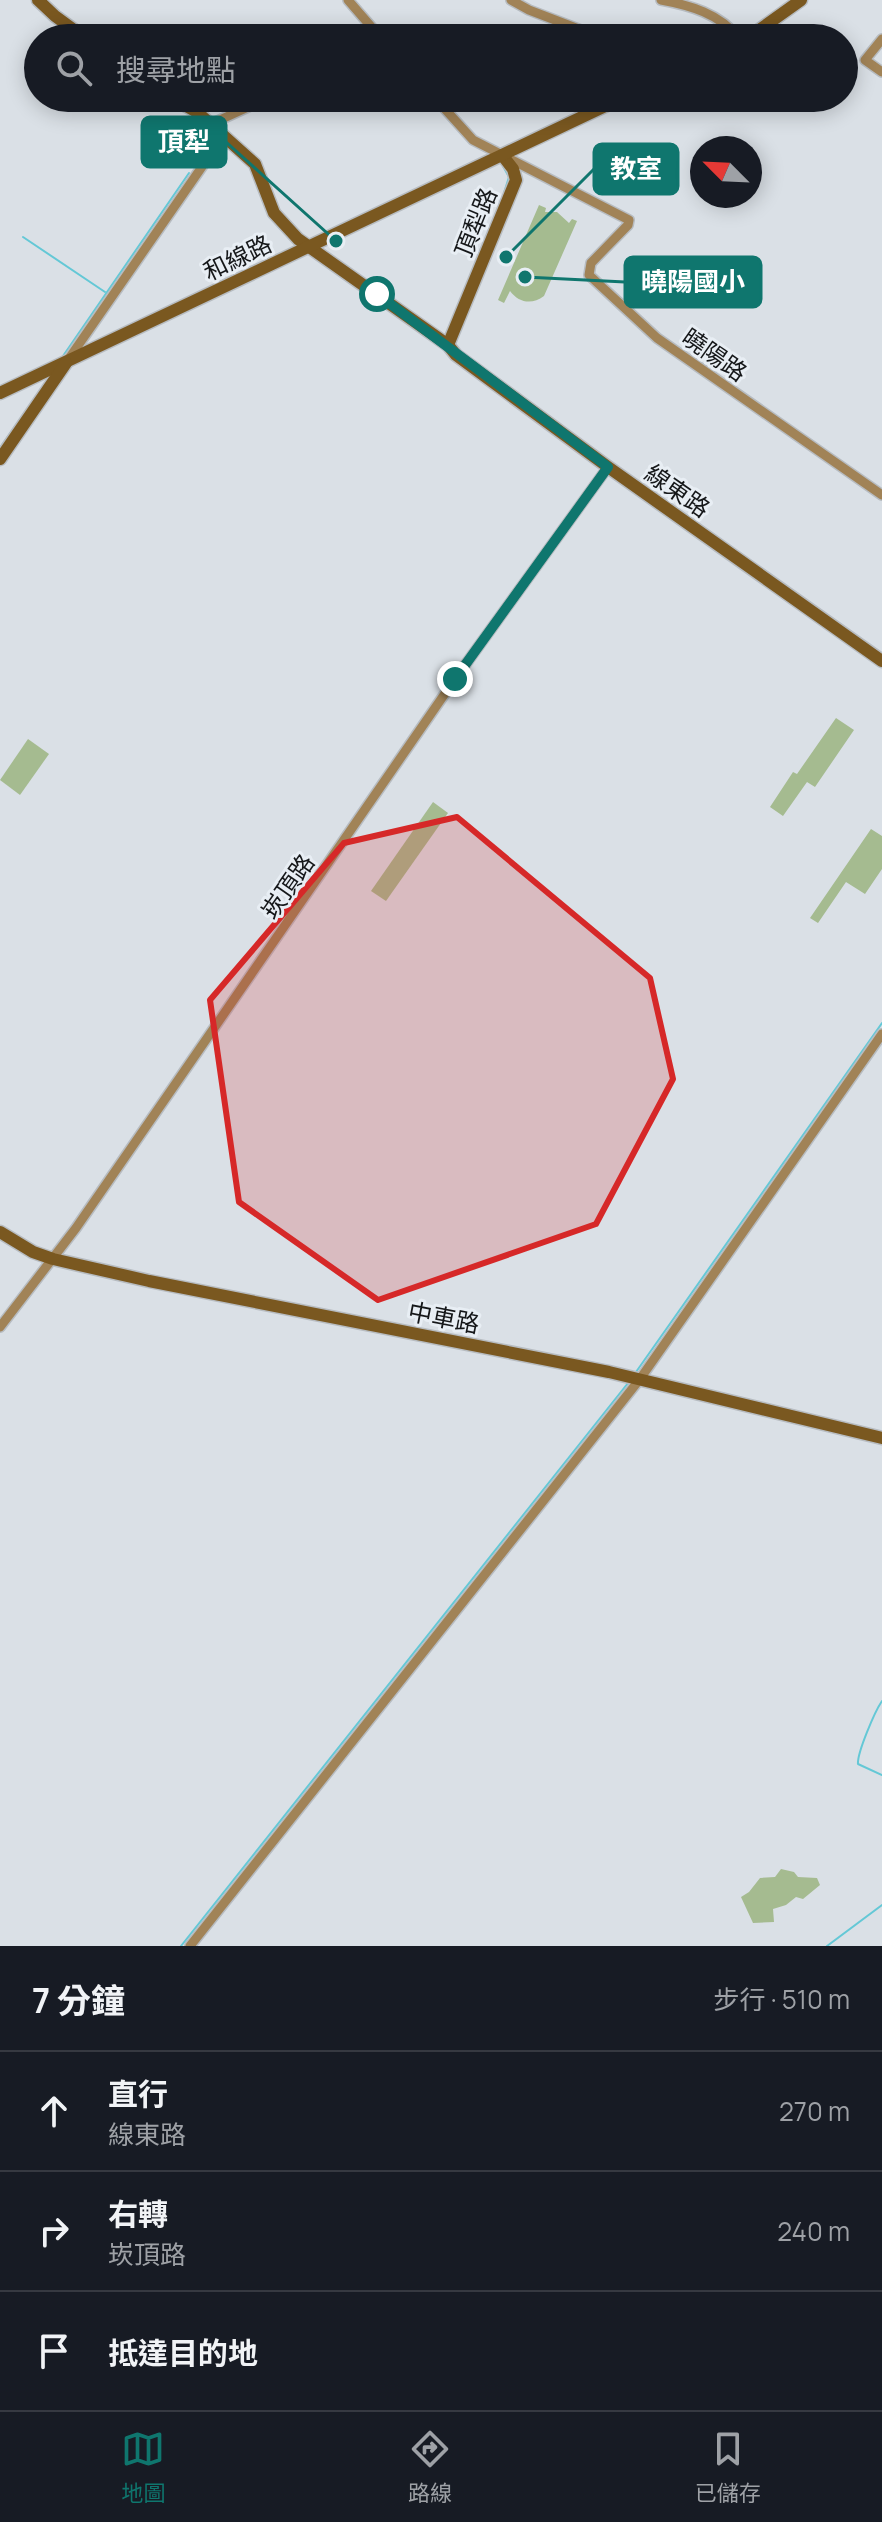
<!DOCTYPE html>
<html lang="zh-TW">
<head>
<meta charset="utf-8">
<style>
  :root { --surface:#171b24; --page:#242831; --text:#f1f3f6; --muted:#9ea1a6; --line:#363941; --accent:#0f766e }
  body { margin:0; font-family:Manrope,"Noto Sans TC",sans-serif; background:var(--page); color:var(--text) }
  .compass { position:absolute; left:690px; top:136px; width:72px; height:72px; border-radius:50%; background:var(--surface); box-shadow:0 4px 20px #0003; rotate:294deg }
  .stop { position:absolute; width:24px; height:24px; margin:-18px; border:6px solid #0f766e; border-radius:50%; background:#fff }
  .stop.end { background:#0f766e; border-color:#fff; box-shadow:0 2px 8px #0008 }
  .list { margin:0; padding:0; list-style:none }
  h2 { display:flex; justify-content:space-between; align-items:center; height:104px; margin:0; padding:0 32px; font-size:34px }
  h2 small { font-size:26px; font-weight:400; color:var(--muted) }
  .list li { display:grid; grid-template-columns:52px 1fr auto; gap:24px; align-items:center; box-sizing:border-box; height:120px; padding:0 32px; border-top:2px solid var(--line) }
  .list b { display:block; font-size:30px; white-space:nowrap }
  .list p { margin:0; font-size:26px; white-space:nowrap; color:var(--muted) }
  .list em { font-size:26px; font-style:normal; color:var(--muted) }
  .icon { flex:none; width:44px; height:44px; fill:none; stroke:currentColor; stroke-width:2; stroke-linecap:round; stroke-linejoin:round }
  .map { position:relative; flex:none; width:882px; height:1946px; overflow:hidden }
  .search { position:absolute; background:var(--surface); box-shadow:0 4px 20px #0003; left:24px; right:24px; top:24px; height:88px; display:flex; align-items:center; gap:20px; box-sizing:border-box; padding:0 28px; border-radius:44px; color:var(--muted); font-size:30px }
  .sheet { height:464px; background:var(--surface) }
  nav { display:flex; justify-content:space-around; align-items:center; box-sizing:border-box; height:112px; border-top:2px solid var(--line); background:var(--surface); font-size:22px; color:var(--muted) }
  nav a { display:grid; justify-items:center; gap:4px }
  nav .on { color:var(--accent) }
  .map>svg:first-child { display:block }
  .green { fill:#a5bb90 }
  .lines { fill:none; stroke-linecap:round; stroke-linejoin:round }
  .stream { stroke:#64c8d6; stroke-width:2 }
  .street-casing { stroke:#b7bcc1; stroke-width:12 }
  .secondary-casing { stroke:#b7bcc1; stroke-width:15 }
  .street { stroke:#a18357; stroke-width:9 }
  .secondary { stroke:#7a5820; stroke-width:12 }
  .route { stroke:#0f766e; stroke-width:10 }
  .marked { fill:#d62828; fill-opacity:0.2; stroke:#d62828; stroke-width:6; stroke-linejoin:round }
  .labels { text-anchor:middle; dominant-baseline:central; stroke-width:6; stroke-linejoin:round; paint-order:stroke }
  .street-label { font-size:24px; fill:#151719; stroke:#e8eef4 }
  .leader { fill:none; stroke:#0f766e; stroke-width:3 }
  .callout-dot { fill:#0f766e; stroke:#e8eef4; stroke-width:3 }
  .callout { fill:#0f766e; stroke:#0f766e; stroke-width:3 }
  .callout-label { font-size:26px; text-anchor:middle; font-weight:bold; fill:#fff }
</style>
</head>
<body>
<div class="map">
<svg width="882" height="1946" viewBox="0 0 882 1946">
  <rect width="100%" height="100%" fill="#dae0e6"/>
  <g class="green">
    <path d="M539 205 546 208 545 212H557L569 223 572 219 577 221 544 296C532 305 519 303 510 291L504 303 498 300Z"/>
    <path d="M836 718 854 730 815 787 807 782 783 816 770 807 793 772 797 774Z"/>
    <path d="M28 739 49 754 20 795 0 780Z"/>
    <path d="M433 802 448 813 386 901 371 891Z"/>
    <path d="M871 829 882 836V869L865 894 846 882 818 923 810 918Z"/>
    <path d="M781 1869 794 1872 798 1877 817 1878 820 1885 803 1899 796 1897 786 1905 773 1909 774 1922 753 1923 741 1897 749 1892 760 1878 775 1877Z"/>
  </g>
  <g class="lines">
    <g class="stream">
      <path d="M503 166 509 177 504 193"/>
      <path d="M23 237 105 292"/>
      <path d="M63 356 189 173"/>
      <path d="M0 448 37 395"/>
      <path d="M636 1372 882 1023"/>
      <path d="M882 1701C875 1711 857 1753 858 1764L882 1775"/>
      <path d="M181 1946 628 1383"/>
      <path d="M827 1946 882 1905"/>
    </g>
    <g class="street-casing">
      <g id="street">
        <path d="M348 0 381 38"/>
        <path d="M511 0 529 10 602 38"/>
        <path d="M661 0C689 5 721 14 738 38"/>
        <path d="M882 39 865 60 882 72"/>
        <path d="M435 98 473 140 629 220 628 225 591 263 589 275 657 338 882 495"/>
        <path d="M211 124 259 102 273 103 278 98"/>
        <path d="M68 360 206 161 218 152 228 139"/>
        <path d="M0 1327 76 1228 455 679 608 467"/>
        <path d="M190 1946 640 1379 882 1034"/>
      </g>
    </g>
    <g class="secondary-casing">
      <g id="secondary">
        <path d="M38 0 55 16 85 38"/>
        <path d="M748 38 801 0"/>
        <path d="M172 98 197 112 255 164 274 213 298 239 448 345 456 355 608 467 882 661"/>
        <path d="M448 345 516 180 513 169 503 156"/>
        <path d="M0 393 622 98"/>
        <path d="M0 459 66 363"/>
        <path d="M0 1232 33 1252 53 1259 149 1281 609 1372 882 1438"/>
      </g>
    </g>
    <use href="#street" class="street"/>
    <use href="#secondary" class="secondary"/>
  </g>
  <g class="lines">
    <path class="route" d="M377 294 608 467 455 679"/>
  </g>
  <path class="marked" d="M457 817 650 978 673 1079 596 1224 378 1300 239 1202 210 1000 344 843Z"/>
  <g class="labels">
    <g class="street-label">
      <text transform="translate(475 222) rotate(-68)">頂犁路</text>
      <text transform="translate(237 257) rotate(-26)">和線路</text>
      <text transform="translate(715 354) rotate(35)">曉陽路</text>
      <text transform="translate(678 490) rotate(35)">線東路</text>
      <text transform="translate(287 886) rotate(-55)">崁頂路</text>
      <text transform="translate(444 1317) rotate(11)">中車路</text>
    </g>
  </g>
  <path class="leader" d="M336 241L226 142M506 257L594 169M525 277L625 282"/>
  <g class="callout-dot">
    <circle cx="336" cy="241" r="8"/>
    <circle cx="506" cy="257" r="8"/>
    <circle cx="525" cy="277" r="8"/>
  </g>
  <g class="callout">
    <rect x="142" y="117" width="84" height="50" rx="8"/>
    <rect x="594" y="144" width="84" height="50" rx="8"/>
    <rect x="625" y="257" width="136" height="50" rx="8"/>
  </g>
  <g class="callout-label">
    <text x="184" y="151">頂犁</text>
    <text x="636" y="178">教室</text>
    <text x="693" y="291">曉陽國小</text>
  </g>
</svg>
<svg class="compass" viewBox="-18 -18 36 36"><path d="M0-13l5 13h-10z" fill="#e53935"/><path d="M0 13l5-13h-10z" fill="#9ea1a6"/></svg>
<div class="stop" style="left:377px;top:294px"></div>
<div class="stop end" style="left:455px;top:679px"></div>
<div class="search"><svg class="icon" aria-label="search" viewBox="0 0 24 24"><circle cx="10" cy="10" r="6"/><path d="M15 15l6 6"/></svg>搜尋地點</div>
</div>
<section class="sheet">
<h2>7 分鐘<small>步行 · 510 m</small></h2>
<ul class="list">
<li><svg class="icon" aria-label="ahead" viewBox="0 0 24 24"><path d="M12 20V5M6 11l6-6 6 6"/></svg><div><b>直行</b><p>線東路</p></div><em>270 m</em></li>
<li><svg class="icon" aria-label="right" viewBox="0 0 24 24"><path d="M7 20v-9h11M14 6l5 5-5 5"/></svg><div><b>右轉</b><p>崁頂路</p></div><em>240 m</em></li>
<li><svg class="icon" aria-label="arrive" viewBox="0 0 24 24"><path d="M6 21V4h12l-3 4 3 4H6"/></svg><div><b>抵達目的地</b></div></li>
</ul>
</section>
<nav>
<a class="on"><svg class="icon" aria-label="map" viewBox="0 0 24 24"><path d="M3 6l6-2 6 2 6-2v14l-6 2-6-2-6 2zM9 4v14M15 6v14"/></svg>地圖</a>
<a><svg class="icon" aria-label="directions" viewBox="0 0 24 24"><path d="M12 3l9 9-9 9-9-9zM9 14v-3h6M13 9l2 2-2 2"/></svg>路線</a>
<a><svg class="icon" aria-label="saved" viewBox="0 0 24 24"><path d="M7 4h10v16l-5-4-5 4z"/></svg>已儲存</a>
</nav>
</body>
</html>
